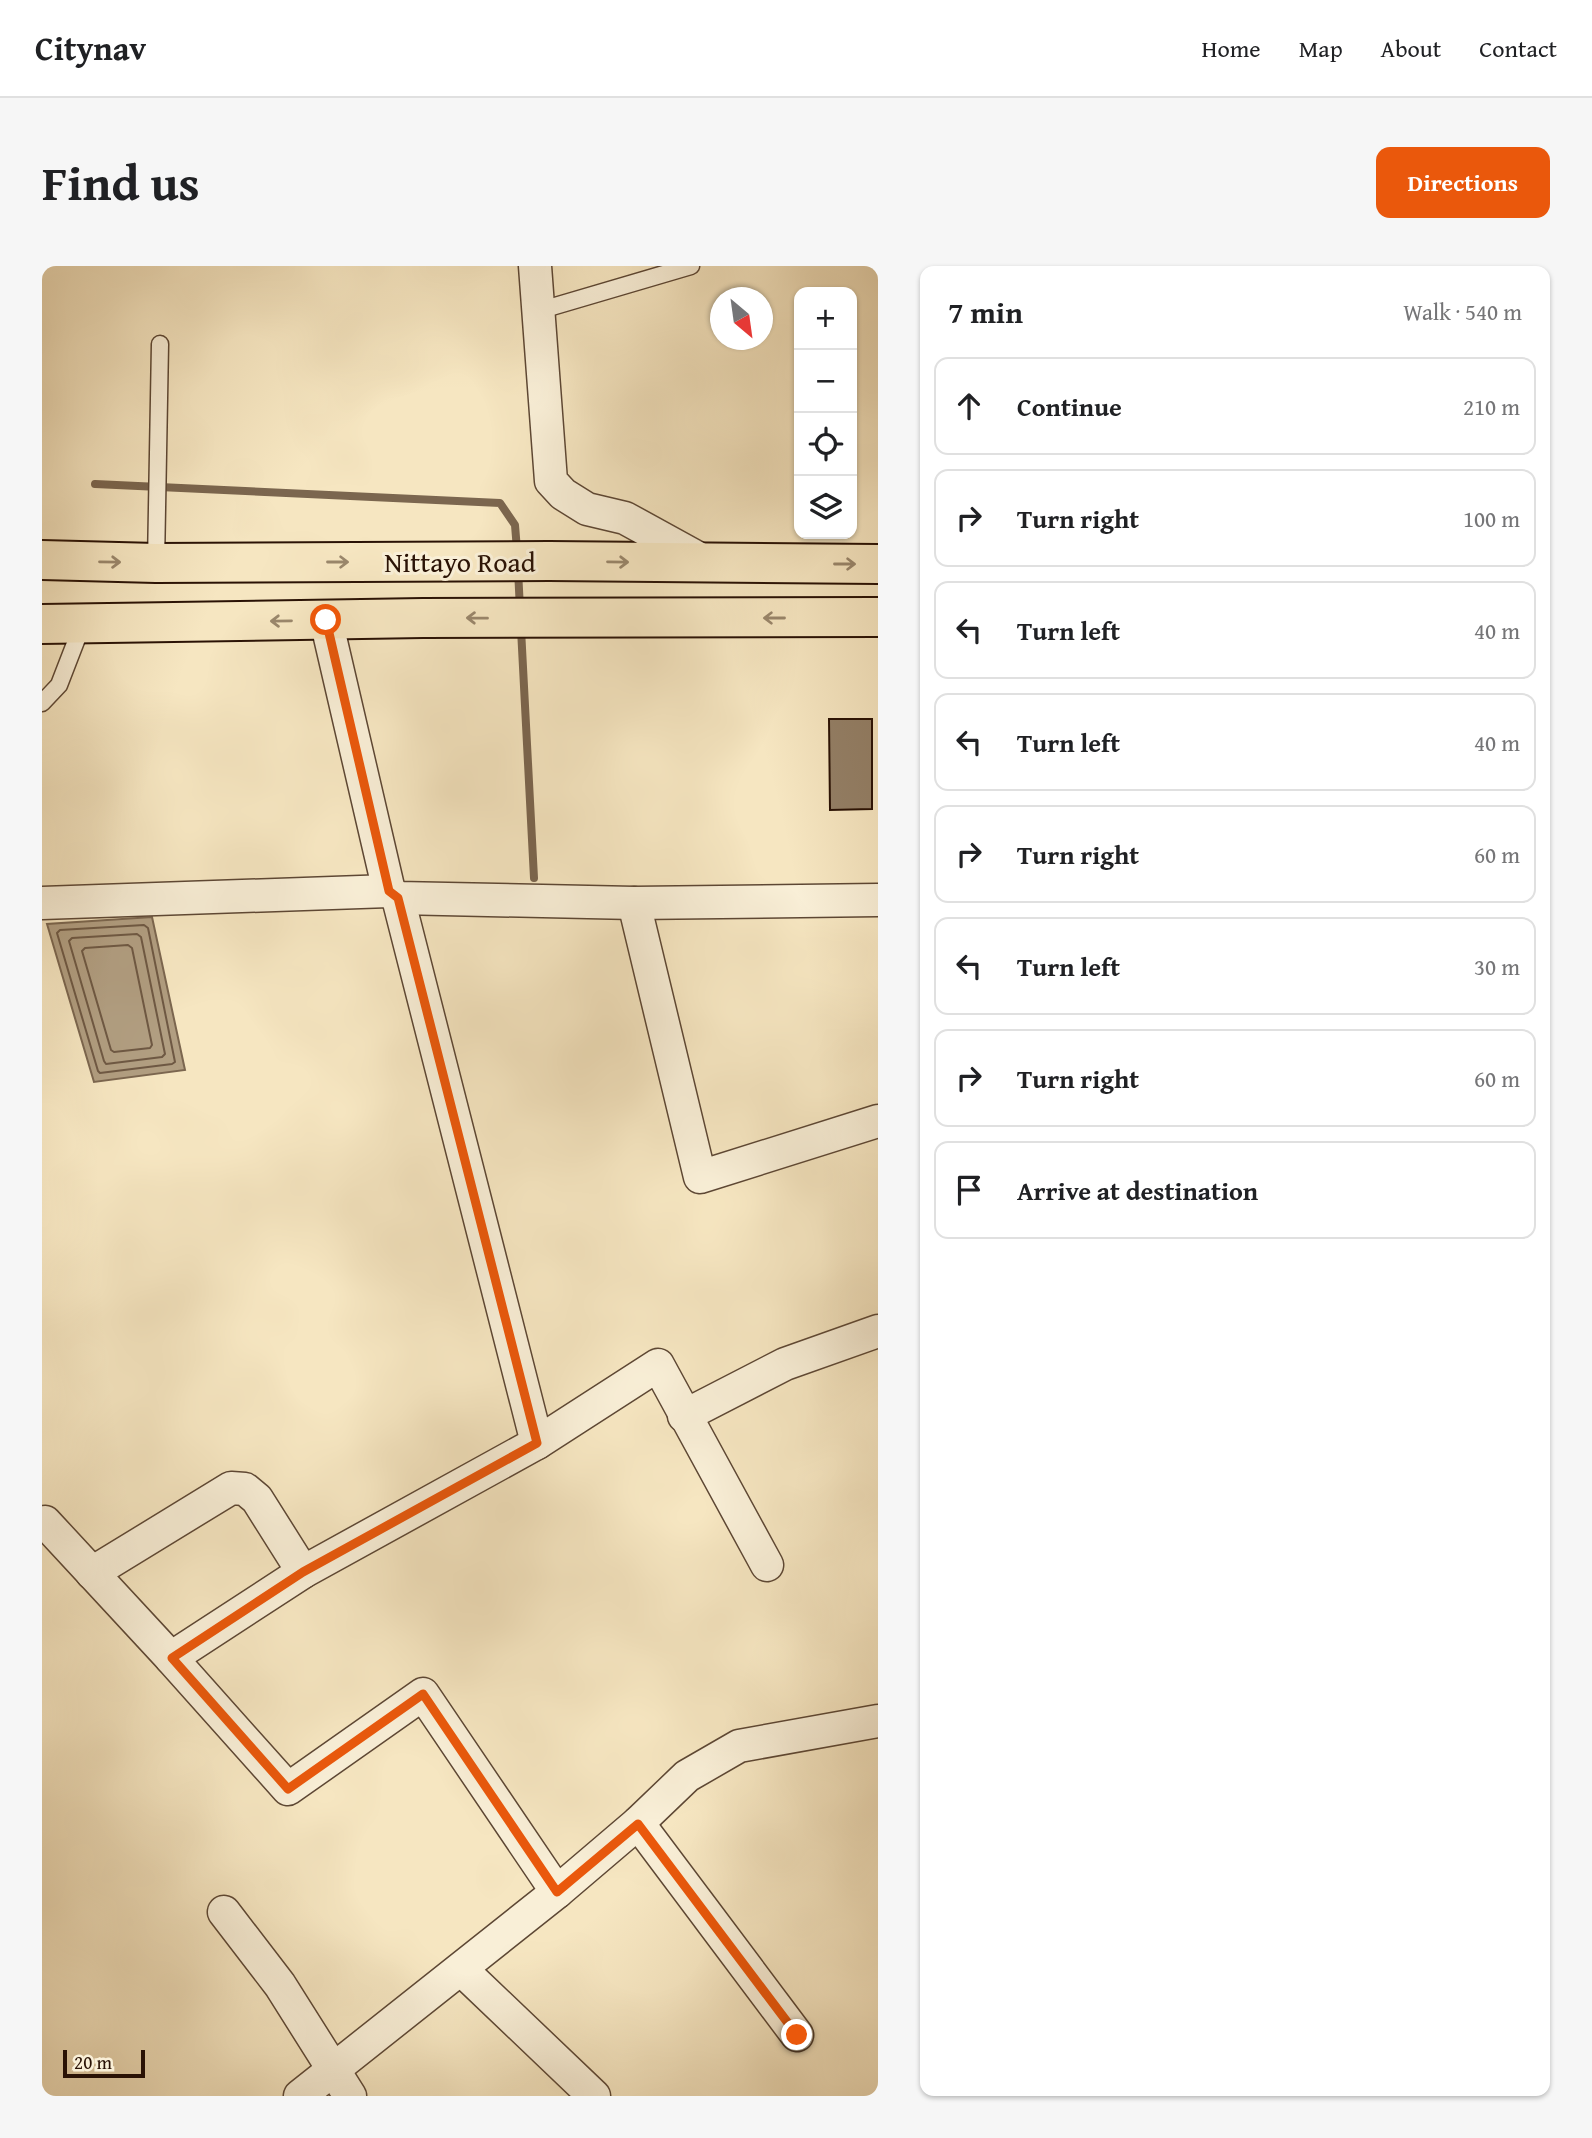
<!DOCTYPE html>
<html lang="en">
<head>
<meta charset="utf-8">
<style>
  :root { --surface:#fff; --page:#f6f6f6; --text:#202124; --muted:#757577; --line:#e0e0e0; --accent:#ea580c }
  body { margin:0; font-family:"Gentium Book Plus",serif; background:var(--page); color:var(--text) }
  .controls { position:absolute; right:21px; top:21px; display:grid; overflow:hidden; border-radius:14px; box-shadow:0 2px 5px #0004 }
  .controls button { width:63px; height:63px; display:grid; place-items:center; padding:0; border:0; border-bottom:2px solid var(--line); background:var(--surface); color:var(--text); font:35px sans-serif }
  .compass { position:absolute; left:668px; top:21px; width:63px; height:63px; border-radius:50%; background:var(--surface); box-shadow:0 2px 5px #0004; rotate:151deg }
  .scale { position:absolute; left:21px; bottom:18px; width:82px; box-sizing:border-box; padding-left:7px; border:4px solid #2a1205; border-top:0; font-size:19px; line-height:24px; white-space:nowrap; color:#2a1205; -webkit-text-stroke:5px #f9efd7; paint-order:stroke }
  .stop { position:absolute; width:21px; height:21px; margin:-16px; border:5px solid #ea580c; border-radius:50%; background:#fff }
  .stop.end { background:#ea580c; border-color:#fff; box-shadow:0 2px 7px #0008 }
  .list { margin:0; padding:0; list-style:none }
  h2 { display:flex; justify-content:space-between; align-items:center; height:91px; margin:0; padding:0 28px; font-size:30px }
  h2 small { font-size:23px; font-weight:400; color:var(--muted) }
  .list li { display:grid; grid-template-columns:46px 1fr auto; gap:21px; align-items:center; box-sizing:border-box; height:98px; margin:0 14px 14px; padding:0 14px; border:2px solid var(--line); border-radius:14px }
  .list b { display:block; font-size:26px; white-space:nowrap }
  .list em { font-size:23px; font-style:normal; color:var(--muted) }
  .icon { flex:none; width:38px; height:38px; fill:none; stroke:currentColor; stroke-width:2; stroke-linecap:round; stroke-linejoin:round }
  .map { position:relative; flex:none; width:836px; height:1830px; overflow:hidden; border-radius:14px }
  header { display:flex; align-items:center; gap:42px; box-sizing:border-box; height:98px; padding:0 35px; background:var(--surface); border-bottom:2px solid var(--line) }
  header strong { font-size:33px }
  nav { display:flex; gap:38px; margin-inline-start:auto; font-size:24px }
  .intro { display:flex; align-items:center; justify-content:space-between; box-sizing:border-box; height:168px; padding:0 42px }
  h1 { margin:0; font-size:49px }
  .button { padding:18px 32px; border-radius:14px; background:var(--accent); color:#fff; font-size:24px; font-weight:700 }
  main { display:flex; gap:42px; padding:0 42px }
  aside { flex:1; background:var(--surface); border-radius:14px; box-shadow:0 2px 5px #0004 }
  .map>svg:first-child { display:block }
  .water { fill:#b19e81; stroke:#7b664f; stroke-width:2 }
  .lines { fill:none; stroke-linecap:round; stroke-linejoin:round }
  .shore { stroke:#6e5843; stroke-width:2 }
  .stream { stroke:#7b664f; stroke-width:8 }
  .building { fill:#948067; stroke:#2a1205; stroke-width:2 }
  .service-casing { stroke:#5d4734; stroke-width:19 }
  .minor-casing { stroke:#5d4734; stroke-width:35 }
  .trunk-casing { stroke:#2a1205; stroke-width:42 }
  .service { stroke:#f9efd7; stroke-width:16 }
  .minor { stroke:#f9efd7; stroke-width:32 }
  .trunk { stroke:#f6e6c1; stroke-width:38 }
  .oneway { stroke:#9a876c }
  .route { stroke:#ea580c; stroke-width:9 }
  .labels { text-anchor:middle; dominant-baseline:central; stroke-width:6; stroke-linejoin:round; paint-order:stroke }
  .street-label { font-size:28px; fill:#2a1205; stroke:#f9efd7 }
</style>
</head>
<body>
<header>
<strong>Citynav</strong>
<nav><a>Home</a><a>Map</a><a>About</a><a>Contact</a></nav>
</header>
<div class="intro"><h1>Find us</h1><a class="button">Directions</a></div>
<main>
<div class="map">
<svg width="836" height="1830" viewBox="0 0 836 1830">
  <rect width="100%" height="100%" fill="#f6e6c1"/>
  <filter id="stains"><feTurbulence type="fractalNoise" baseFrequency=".00286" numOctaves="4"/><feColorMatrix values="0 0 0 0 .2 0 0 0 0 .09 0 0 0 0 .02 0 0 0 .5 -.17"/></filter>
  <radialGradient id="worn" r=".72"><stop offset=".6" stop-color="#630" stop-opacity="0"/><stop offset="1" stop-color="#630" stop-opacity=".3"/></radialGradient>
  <path class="water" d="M110 651 143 804 52 816 5 658Z"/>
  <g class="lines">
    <g class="shore">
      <path d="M102 659 106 662 133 796 130 798 58 807 56 805 15 667 18 664Z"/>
      <path d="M95 668 99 671 123 788 120 791 64 798 62 795 27 675 30 672Z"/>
      <path d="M86 679 90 682 110 779 108 782 72 786 69 784 40 685 43 682Z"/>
    </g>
    <g class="stream">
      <path d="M53 218 458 237 473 259 475 284"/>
      <path d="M476 304 478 343"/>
      <path d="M479 363 492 612"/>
    </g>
  </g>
  <path class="building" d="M787 453H830V543L788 544Z"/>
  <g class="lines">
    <g class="service-casing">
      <g id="service">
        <path d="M496 45 649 0"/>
        <path d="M114 297 118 78"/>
        <path d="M0 437 17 419 41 357"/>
      </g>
    </g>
    <g class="minor-casing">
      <g id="minor">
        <path d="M493 0 509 215 521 228 545 243 583 252 665 297"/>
        <path d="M284 354 347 625 356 632 592 637 836 634"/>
        <path d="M0 637 347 625"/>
        <path d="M592 637 658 911 836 855"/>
        <path d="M642 1150 743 1098 836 1065"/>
        <path d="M495 1177 616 1099 725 1299"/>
        <path d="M3 1256 129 1392 261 1306 495 1177 356 632"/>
        <path d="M50 1307 189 1222 203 1223 215 1233 261 1306"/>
        <path d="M129 1392 246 1523 381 1428 515 1626"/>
        <path d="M596 1557 755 1769"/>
        <path d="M182 1646 238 1719 308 1830"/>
        <path d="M420 1704 552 1830"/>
        <path d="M258 1830 515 1626 596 1557 645 1510 697 1480 836 1455"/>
      </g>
    </g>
    <g class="trunk-casing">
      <g id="trunk">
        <path d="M0 294 114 297 507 295 836 298"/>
        <path d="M0 358 381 352 836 351"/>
      </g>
    </g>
    <use href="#service" class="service"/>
    <use href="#minor" class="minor"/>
    <use href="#trunk" class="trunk"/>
  </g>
  <defs><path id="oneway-shaft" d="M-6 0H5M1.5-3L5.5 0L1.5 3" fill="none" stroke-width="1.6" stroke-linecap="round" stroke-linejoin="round" transform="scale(1.75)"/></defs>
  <g class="oneway">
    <use href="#oneway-shaft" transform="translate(68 296) rotate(1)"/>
    <use href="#oneway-shaft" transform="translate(296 296)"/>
    <use href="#oneway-shaft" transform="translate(576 296) rotate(1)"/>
    <use href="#oneway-shaft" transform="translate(803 298)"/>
    <use href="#oneway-shaft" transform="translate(435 352) rotate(-179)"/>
    <use href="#oneway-shaft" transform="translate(732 352) rotate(180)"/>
    <use href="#oneway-shaft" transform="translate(239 355) rotate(179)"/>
  </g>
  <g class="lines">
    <path class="route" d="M284 354 347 625 356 632 495 1177 261 1306 130 1392 246 1523 381 1428 515 1626 596 1558 755 1769"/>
  </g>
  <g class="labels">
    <g class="street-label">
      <text x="418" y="295">Nittayo Road</text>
    </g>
  </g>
  <rect width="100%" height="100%" filter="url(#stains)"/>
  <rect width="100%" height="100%" fill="url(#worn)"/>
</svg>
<div class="controls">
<button>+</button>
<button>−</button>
<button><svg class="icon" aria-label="locate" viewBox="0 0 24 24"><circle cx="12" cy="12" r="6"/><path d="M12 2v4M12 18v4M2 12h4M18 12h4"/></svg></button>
<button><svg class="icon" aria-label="layers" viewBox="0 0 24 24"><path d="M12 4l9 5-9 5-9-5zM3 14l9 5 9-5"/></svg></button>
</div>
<svg class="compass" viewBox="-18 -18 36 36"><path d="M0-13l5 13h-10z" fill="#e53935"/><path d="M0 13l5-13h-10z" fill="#757577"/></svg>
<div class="scale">20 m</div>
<div class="stop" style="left:284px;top:354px"></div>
<div class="stop end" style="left:755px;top:1769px"></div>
</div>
<aside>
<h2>7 min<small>Walk · 540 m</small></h2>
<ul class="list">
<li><svg class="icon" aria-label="ahead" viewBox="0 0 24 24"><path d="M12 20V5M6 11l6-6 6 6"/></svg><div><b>Continue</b></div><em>210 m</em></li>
<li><svg class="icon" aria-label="right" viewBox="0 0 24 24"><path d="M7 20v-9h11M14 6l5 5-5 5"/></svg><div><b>Turn right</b></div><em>100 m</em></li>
<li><svg class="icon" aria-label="left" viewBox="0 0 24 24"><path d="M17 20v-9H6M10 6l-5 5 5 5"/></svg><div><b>Turn left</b></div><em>40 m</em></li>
<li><svg class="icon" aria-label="left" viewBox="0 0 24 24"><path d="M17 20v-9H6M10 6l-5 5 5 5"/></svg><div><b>Turn left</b></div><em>40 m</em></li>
<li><svg class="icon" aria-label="right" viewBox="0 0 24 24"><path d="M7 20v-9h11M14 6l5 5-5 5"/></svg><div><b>Turn right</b></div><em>60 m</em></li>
<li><svg class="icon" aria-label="left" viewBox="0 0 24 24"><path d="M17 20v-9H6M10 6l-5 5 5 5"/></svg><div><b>Turn left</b></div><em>30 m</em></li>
<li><svg class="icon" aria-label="right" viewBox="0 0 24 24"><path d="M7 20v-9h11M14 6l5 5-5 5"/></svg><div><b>Turn right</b></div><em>60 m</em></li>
<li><svg class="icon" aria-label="arrive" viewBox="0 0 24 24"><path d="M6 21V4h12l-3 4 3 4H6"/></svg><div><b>Arrive at destination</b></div></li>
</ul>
</aside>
</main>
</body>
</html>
